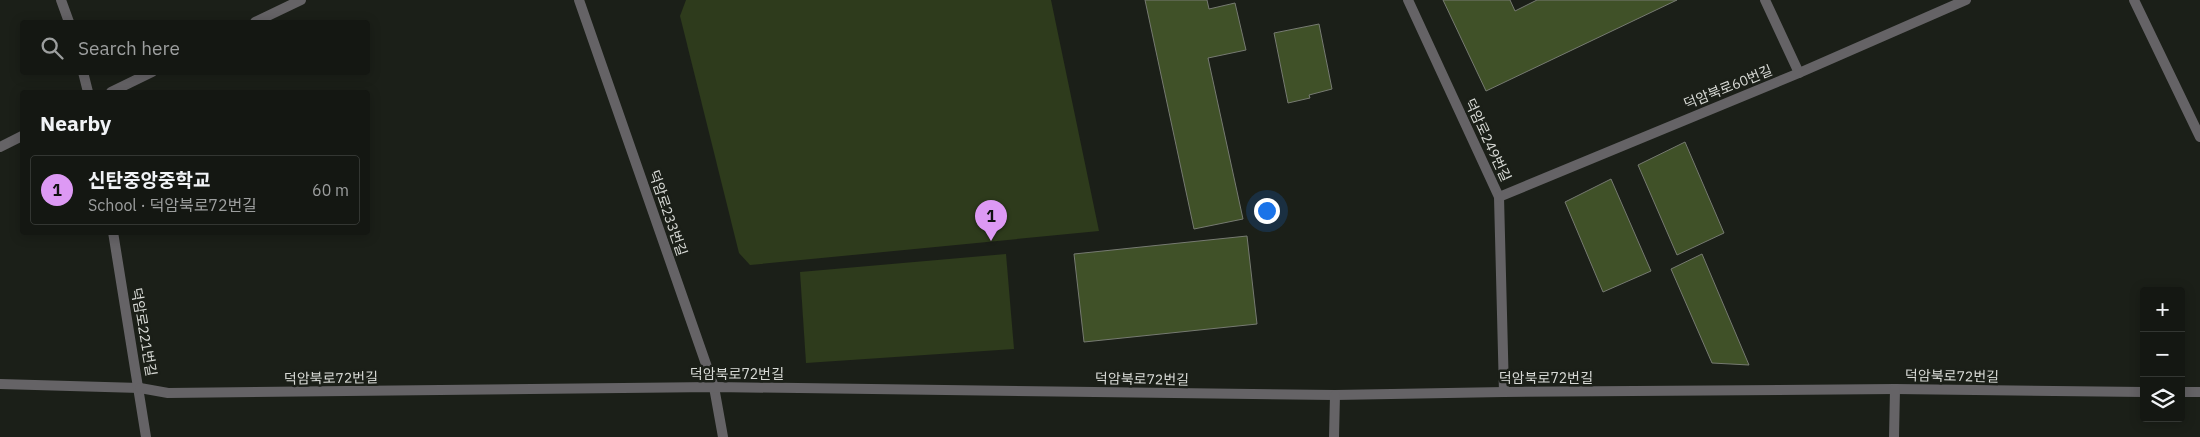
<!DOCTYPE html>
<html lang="en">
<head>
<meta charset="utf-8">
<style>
  :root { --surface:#141712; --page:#212420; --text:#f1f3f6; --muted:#9d9f9f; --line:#333632; --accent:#dd99f4 }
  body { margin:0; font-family:"IBM Plex Sans","Noto Sans KR",sans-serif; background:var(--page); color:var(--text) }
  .controls { position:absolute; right:15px; bottom:15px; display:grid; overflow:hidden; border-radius:5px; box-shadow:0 2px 12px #0003 }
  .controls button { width:45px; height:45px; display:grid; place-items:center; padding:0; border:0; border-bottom:1px solid var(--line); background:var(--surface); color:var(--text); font:25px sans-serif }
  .you { position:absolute; left:1266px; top:210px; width:18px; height:18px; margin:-12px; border:4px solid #fff; border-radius:50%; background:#1a73e8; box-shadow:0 0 0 8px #1a73e833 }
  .badge { display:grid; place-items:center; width:32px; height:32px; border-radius:50%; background:var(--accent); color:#111; font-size:16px; font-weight:700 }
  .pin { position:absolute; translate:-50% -41px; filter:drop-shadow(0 1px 2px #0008) }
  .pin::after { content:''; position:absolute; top:26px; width:18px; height:15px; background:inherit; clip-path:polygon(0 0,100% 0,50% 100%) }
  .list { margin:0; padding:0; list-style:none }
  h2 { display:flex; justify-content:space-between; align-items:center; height:65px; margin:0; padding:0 20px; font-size:21px }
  h2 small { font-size:16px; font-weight:400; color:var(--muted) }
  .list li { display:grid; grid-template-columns:32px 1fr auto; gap:15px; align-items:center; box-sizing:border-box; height:70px; margin:0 10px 10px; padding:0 10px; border:1px solid var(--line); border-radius:5px }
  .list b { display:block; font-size:19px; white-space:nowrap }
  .list p { margin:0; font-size:16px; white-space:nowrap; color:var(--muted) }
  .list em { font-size:16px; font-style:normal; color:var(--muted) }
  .icon { flex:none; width:28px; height:28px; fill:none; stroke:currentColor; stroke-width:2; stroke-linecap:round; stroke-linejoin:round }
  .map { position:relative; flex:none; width:2200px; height:437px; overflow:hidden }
  .search { position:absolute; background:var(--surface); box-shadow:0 2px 12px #0003; left:20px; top:20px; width:350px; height:55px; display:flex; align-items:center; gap:12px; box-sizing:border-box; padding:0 18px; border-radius:5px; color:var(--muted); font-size:19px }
  .panel { position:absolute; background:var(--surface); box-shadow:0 2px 12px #0003; left:20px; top:90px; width:350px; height:145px; border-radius:5px }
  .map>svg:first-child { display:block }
  .green { fill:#2e3b1c }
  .building { fill:#405128; stroke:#767a71 }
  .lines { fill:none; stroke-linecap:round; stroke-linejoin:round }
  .service { stroke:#656366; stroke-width:10 }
  .minor { stroke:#656366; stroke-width:10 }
  .labels { text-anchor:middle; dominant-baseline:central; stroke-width:5; stroke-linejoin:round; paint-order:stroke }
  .street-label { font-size:14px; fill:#d8dad6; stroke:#1b1f18 }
</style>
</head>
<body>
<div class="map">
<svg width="2200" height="437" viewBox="0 0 2200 437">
  <rect width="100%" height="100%" fill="#1b1f18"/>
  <g class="green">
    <path d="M686 0H1051L1099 231 750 265 739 253 680 16Z"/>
    <path d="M1006 254 1014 349 806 363 800 272Z"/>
  </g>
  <g class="building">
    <path d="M1145 0H1207L1209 9 1235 3 1246 50 1208 58 1243 219 1194 229Z"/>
    <path d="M1443 0H1510L1515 11 1537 0H1677L1486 91Z"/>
    <path d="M1319 24 1332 89 1309 95 1310 98 1288 103 1274 33Z"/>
    <path d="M1685 142 1724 233 1677 255 1638 165Z"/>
    <path d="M1611 179 1651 271 1603 292 1565 202Z"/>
    <path d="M1247 236 1257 324 1084 342 1074 254Z"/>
    <path d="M1702 254 1749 365 1712 363 1671 269Z"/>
  </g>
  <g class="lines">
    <path class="service" d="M0 384 140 388"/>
    <g class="minor">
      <path d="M61 0 69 22"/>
      <path d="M579 0 714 387 723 437"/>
      <path d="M1408 0 1499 197 1504 392"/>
      <path d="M1765 0 1799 73"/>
      <path d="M2134 0 2200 137"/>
      <path d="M255 22 301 0"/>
      <path d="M83 72 88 92"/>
      <path d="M111 92 152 72"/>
      <path d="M0 147 22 136"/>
      <path d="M1499 197 1799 73 1966 0"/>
      <path d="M113 232 146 437"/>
      <path d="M140 388 168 393 714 387 1335 395 1504 392 1895 389 2144 392"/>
      <path d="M2181 392H2200"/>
      <path d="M1334 437 1335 395"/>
      <path d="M1894 437 1895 389"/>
    </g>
  </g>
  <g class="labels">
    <g class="street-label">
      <text transform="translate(1728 87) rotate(-22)">덕암북로60번길</text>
      <text transform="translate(1488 140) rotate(65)">덕암로249번길</text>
      <text transform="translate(668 213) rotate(71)">덕암로233번길</text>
      <text transform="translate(144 332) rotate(80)">덕암로221번길</text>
      <text x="737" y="374">덕암북로72번길</text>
      <text transform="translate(1952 376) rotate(1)">덕암북로72번길</text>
      <text transform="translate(331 378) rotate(-1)">덕암북로72번길</text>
      <text x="1546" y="378">덕암북로72번길</text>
      <text transform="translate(1142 379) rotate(1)">덕암북로72번길</text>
    </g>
  </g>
</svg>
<div class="controls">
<button>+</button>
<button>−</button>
<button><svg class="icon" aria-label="layers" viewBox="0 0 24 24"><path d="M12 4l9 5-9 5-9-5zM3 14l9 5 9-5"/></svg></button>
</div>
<div class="you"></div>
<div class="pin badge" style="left:991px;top:241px">1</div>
<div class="search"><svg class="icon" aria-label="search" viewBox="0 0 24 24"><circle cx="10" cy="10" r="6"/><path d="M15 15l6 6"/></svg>Search here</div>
<section class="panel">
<h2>Nearby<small></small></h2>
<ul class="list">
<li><span class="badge">1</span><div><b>신탄중앙중학교</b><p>School · 덕암북로72번길</p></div><em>60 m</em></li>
</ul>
</section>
</div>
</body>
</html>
